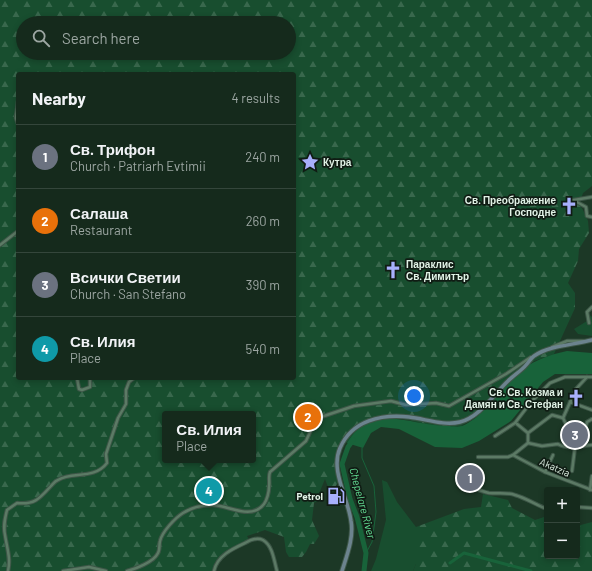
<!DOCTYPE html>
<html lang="en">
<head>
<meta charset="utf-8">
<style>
  :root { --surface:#152a1c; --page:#223629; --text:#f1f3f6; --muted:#9da7a3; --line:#34463b; --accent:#95b2f1 }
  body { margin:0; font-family:Barlow,sans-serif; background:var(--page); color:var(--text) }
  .controls { position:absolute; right:12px; bottom:12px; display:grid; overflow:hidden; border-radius:4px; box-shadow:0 2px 6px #0003 }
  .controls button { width:36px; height:36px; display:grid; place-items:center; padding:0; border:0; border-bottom:1px solid var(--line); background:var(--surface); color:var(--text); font:20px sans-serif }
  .you { position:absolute; left:414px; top:396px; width:14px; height:14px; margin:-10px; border:3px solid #fff; border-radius:50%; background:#1a73e8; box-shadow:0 0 0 6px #1a73e833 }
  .badge { display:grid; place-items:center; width:26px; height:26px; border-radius:50%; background:var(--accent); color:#fff; font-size:13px; font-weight:700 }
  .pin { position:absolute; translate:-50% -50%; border:2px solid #fff; box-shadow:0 1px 4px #0006 }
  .popup { position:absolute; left:162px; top:411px; width:94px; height:52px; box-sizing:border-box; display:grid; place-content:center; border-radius:4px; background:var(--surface); filter:drop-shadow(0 1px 3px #0005); font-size:13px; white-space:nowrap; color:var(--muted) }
  .popup b { font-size:15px; color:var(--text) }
  .popup::after { content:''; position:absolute; left:50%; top:100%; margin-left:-8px; border:8px solid transparent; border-top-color:var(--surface) }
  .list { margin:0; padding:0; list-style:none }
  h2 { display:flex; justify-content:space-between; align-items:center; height:52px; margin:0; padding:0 16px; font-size:17px }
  h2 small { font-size:13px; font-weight:400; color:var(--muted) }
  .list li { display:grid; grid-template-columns:26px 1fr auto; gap:12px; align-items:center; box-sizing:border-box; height:64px; padding:0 16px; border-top:1px solid var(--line) }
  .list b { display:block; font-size:15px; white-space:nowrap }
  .list p { margin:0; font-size:13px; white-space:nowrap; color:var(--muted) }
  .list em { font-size:13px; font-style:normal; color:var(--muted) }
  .icon { flex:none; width:22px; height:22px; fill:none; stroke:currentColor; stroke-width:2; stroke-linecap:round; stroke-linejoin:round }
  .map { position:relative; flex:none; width:592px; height:571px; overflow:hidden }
  .search { position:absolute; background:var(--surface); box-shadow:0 2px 6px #0003; left:16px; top:16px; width:280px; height:44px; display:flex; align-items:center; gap:10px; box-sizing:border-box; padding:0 14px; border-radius:22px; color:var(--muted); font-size:15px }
  .panel { position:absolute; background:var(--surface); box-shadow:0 2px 6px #0003; left:16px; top:72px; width:280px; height:308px; border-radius:4px }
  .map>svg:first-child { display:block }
  .green { fill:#184e2f }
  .forest { fill:url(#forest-firs); fill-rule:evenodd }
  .water { fill:#18633a }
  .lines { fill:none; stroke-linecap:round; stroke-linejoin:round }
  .stream { stroke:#18633a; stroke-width:1 }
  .canal { stroke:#18633a; stroke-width:3 }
  .river { stroke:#18633a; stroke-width:5 }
  .minor-casing { stroke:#3d5647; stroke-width:4.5 }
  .secondary-casing { stroke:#3d5647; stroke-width:5.5 }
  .minor { stroke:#5c7a65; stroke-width:2.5 }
  .secondary { stroke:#6c838e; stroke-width:3.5 }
  .labels { text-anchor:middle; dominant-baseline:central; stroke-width:3.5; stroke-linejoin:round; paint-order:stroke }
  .poi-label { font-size:10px; font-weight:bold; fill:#e1f2e6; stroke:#101c14; text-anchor:end }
  .street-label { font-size:10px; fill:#e1f2e6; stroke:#101c14 }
  .water-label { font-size:11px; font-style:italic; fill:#64df95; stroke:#101c14 }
</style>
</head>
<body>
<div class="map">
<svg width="592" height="571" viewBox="0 0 592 571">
  <defs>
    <pattern id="forest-firs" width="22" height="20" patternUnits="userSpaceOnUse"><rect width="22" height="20" fill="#184e2f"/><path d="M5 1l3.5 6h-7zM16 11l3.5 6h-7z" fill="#39684d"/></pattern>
  </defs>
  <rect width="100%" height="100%" fill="#1c3826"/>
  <g class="green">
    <path d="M589 314 592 317V336L578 334 574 329 587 321 588 315Z"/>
    <path d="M382 480 387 482 397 502 416 527V564L413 571H371L376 559 386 520Z"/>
  </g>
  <g class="forest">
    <path d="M0 0H592V186L583 193 579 204 583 210 588 221 589 233 579 249 578 261 568 283 575 293V308L554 354 534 361 515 375 480 414 461 426H435L399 418 352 435 347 443 343 440 338 451 339 480 333 491 328 487 325 479 320 491H323L319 497 318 502H315L314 503 312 520 319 536 314 544H310L306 552 302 557H289L286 552 284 537 265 530 247 536 249 540C232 549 217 551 212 571H0ZM23 23H289V53H23ZM18 74H294V378H18ZM165 414H253V460H165Z"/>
    <path d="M483 494 508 500 512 508 535 520 547 516V556H577V526L592 522V571H413L416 564V527L464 509 481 507Z"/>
  </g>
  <path class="water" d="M567 351 592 353V374H555L543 382 511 421 479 441 462 448 435 447 399 429 381 427 371 433 363 448 347 443C373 401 409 426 447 426 451 426 458 427 462 426 483 418 499 390 515 375 530 362 547 355 567 351Z"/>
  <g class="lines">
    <path class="stream" d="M362 448V458L374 486 376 512 372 542 366 553"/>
    <path class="canal" d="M450 563 464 553 531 571"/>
    <path class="river" d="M353 440 348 447 342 464 350 499 357 517 366 553 364 571"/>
    <g class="minor-casing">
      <g id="minor">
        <path d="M18 101 16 118 18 124"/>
        <path d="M573 200 586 207 587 216 592 217"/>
        <path d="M574 200 592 197"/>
        <path d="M0 245 18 231"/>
        <path d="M589 323 587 312 592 307"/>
        <path d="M552 347 567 341H584"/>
        <path d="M77 378 79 389 82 390 90 387V378"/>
        <path d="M570 402 592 410"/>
        <path d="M517 424 528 433"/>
        <path d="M495 436 515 423 531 402 550 383 565 377H592"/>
        <path d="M575 440 584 433 587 422 592 419"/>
        <path d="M528 443V433L552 415 563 418"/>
        <path d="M577 447 563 418 576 389 587 377"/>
        <path d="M513 455 545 472 592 490"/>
        <path d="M478 457H508L513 455 528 443 542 446 558 444C568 450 581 446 592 445"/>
        <path d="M572 471 575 447"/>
        <path d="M545 472 553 455"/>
        <path d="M471 489C477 488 483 492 489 493 497 494 507 492 515 495 526 498 536 505 547 509"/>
        <path d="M590 490 592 476"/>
        <path d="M577 507 592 508"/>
        <path d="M8 571C11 559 7 548 5 535 3 526 5 518 7 510L17 503C35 505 40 498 51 486 53 484 55 481 58 480 72 471 94 480 107 463L106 454 118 418 126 404V390L129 382 134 378"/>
        <path d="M63 571 89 567 106 571"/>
        <path d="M127 571C135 569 154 562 158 553 160 550 159 545 160 541 162 532 175 518 183 513 191 508 202 505 212 505 228 505 251 521 264 504 267 500 269 492 269 487 270 481 268 477 270 472L306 441 315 421 318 418 354 406 391 401 406 405 436 403 449 406 506 374 531 357"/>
        <path d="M214 571C217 556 232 549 245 543 250 540 257 537 263 540 273 546 274 561 277 571"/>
      </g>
    </g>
    <g class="secondary-casing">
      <path id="secondary" d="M342 571C347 555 354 537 351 521 348 497 330 471 340 448 352 420 382 414 409 417 426 419 444 426 460 422 480 417 494 394 508 381 514 375 521 371 526 365 529 362 531 358 534 356 550 345 574 345 592 340"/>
    </g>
    <use href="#minor" class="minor"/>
    <use href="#secondary" class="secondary"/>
  </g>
  <defs>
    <g id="sight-bare" transform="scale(1.38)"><path d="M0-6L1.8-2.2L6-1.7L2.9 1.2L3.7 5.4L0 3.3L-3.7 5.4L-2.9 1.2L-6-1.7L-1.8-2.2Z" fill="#a8b0fc" stroke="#101c14" stroke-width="2.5" paint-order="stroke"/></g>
    <g id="church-bare" transform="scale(1.38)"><path d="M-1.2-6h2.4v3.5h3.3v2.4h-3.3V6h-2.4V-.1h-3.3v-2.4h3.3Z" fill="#a8b0fc" stroke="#101c14" stroke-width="2.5" paint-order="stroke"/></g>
    <g id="fuel-bare" transform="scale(1.38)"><path d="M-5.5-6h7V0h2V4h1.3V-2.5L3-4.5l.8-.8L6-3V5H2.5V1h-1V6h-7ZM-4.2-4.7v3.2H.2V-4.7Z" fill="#a8b0fc" stroke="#101c14" stroke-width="2.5" paint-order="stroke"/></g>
  </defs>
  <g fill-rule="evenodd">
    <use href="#sight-bare" x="310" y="162"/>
    <use href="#church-bare" x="569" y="206"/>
    <use href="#church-bare" x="393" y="270"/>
    <use href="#church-bare" x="576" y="398"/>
    <use href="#fuel-bare" x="336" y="496"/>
  </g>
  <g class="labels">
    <g class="poi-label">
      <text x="323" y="162" text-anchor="start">Кутра</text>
      <text x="556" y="200">Св. Преображение<tspan x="556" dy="12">Господне</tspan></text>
      <text x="406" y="264" text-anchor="start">Параклис<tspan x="406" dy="12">Св. Димитър</tspan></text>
      <text x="563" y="392">Св. Св. Козма и<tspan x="563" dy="12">Дамян и Св. Стефан</tspan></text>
      <text x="323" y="496">Petrol</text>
    </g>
    <g class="street-label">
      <text transform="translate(555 467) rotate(24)">Akatzia</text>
    </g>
    <g class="water-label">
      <text transform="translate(363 503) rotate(75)">Chepelare River</text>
    </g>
  </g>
</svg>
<div class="controls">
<button>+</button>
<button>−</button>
</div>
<div class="you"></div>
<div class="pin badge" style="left:470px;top:478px;background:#6b7280">1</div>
<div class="pin badge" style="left:308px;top:417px;background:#e8710a">2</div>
<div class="pin badge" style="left:575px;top:435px;background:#6b7280">3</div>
<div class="pin badge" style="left:209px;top:491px;background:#0f9aa8">4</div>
<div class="popup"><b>Св. Илия</b>Place</div>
<div class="search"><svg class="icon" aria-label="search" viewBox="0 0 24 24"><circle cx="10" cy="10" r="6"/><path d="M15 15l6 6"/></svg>Search here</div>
<section class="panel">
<h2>Nearby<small>4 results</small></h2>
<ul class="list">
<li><span class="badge" style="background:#6b7280">1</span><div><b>Св. Трифон</b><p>Church · Patriarh Evtimii</p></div><em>240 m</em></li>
<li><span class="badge" style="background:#e8710a">2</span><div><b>Салаша</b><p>Restaurant</p></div><em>260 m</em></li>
<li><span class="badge" style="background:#6b7280">3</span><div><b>Всички Светии</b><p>Church · San Stefano</p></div><em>390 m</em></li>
<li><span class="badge" style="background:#0f9aa8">4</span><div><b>Св. Илия</b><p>Place</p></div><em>540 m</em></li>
</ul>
</section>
</div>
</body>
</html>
